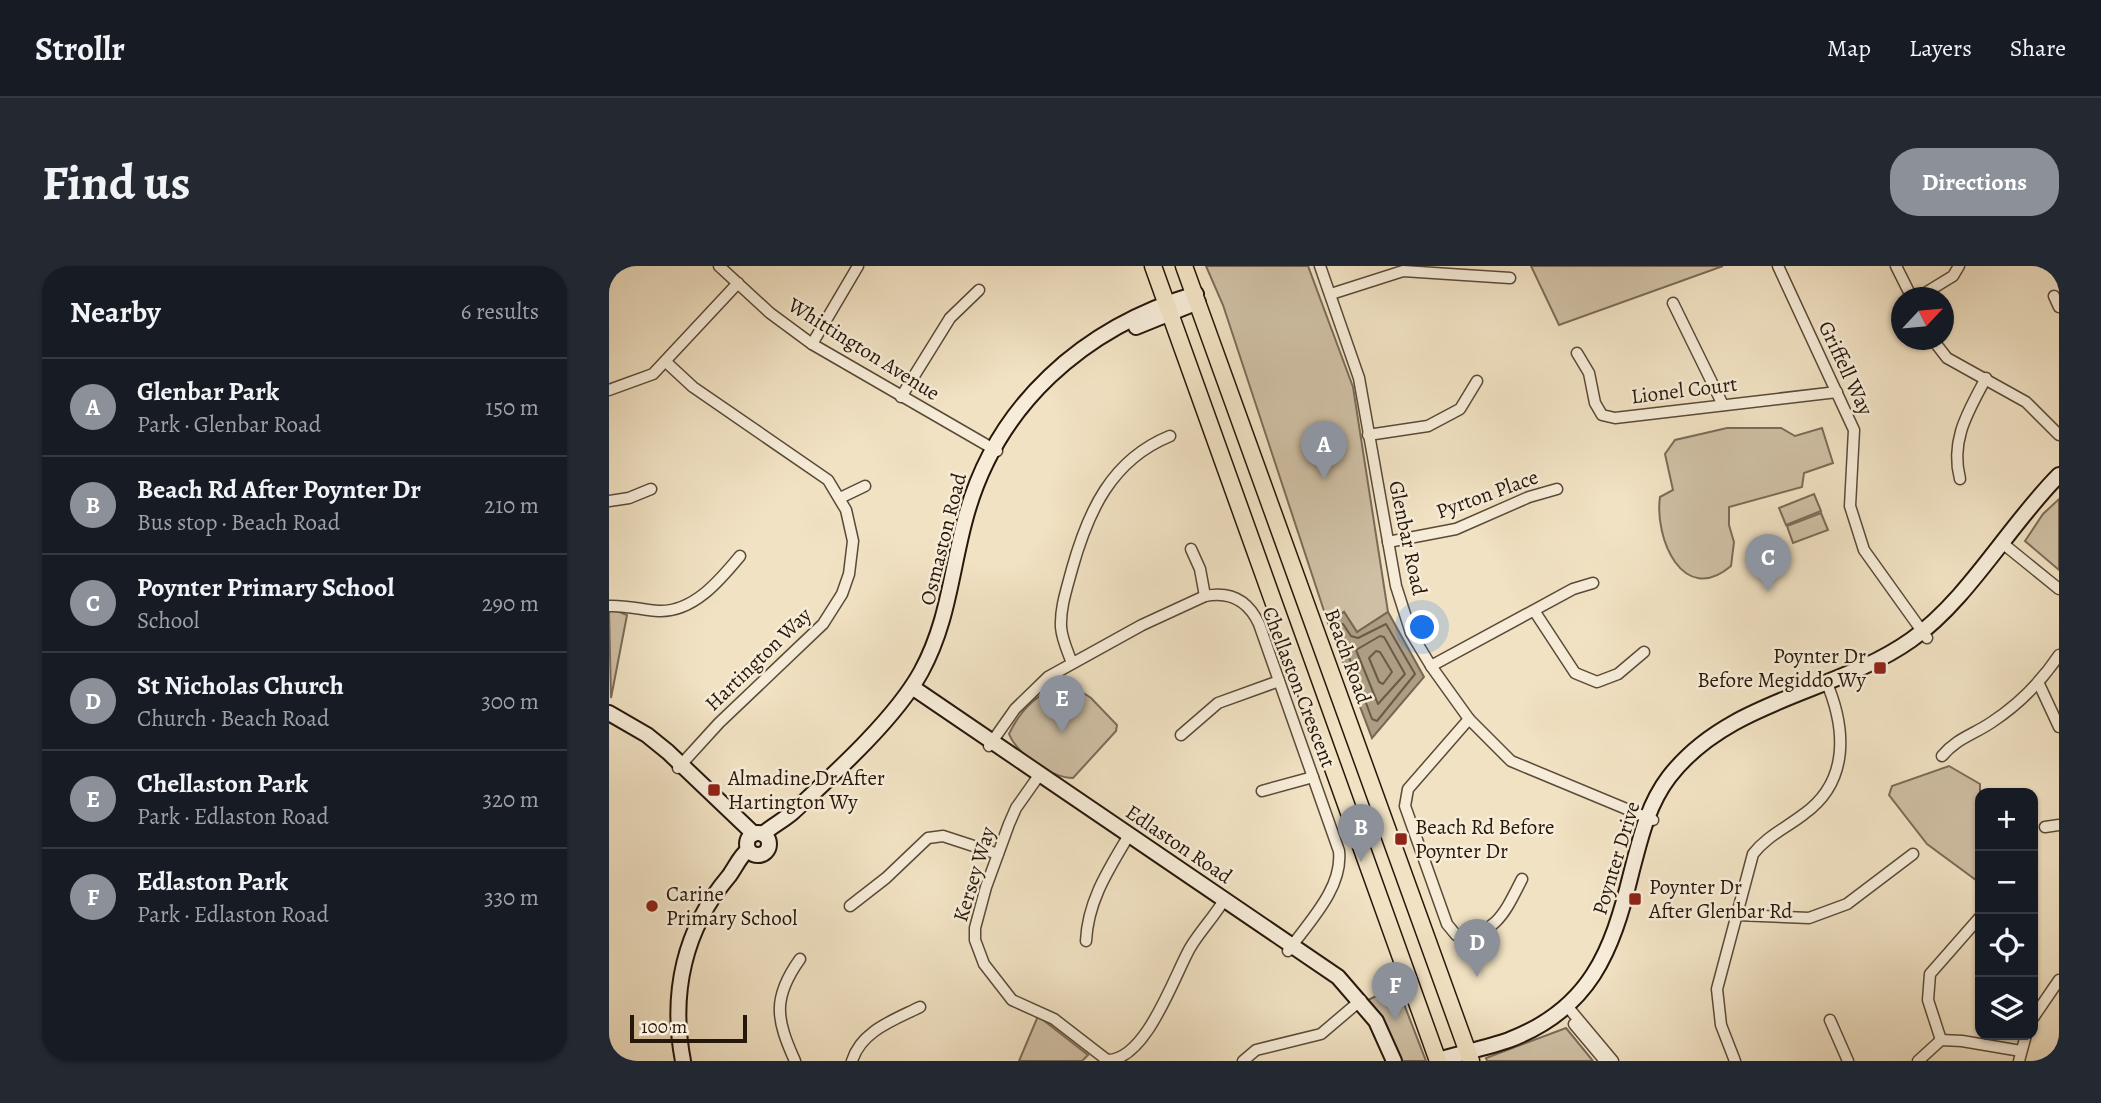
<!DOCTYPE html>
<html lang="en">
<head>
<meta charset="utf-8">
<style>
  :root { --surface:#171b24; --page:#242831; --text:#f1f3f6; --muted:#9ea1a6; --line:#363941; --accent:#8c9099 }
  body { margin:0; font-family:Alegreya,serif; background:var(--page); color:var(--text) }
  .controls { position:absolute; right:21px; bottom:21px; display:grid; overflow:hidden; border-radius:14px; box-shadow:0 2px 5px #0004 }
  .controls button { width:63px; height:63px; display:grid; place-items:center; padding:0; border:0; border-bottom:2px solid var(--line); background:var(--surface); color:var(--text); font:35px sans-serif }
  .compass { position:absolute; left:1282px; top:21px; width:63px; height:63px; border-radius:50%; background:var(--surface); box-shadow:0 2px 5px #0004; rotate:64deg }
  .scale { position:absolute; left:21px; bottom:18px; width:117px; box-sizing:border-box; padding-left:7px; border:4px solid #27170b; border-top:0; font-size:19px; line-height:24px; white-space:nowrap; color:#27170b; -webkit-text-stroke:5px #f6ecd8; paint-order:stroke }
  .you { position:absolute; left:814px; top:362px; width:24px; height:24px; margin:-18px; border:5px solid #fff; border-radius:50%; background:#1a73e8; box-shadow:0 0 0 10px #1a73e833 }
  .badge { display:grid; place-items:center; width:46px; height:46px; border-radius:50%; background:var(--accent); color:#fff; font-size:23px; font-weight:700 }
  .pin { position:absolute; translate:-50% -58px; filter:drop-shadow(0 2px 4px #0008) }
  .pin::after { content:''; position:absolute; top:37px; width:24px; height:21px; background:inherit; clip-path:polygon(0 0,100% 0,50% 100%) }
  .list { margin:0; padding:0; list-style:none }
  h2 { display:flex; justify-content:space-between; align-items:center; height:91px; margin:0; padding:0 28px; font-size:30px }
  h2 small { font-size:23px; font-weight:400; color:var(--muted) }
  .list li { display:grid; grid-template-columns:46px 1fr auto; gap:21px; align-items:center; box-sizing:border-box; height:98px; padding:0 28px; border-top:2px solid var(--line) }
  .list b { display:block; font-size:26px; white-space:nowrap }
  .list p { margin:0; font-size:23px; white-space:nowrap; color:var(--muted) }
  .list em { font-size:23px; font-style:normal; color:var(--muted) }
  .icon { flex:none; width:38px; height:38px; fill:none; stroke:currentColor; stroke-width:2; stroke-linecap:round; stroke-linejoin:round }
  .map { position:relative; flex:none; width:1450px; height:795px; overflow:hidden; border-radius:28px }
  header { display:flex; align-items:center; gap:42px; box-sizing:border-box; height:98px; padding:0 35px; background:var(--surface); border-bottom:2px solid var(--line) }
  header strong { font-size:33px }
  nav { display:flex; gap:38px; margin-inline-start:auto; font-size:24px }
  .intro { display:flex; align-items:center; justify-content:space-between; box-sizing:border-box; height:168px; padding:0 42px }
  h1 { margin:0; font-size:49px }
  .button { padding:18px 32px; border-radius:28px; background:var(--accent); color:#fff; font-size:24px; font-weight:700 }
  main { display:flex; gap:42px; padding:0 42px }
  aside { flex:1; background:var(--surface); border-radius:28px; box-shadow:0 2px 5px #0004 }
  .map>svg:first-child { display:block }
  .green { fill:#cfbfa4; stroke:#7b6b58; stroke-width:2 }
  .water { fill:#ac9d84; stroke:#776754; stroke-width:2 }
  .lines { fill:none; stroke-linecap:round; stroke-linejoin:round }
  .shore { stroke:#6a5a48; stroke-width:2 }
  .street-casing { stroke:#5a4a39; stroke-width:13 }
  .secondary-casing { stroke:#27170b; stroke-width:18 }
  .primary-casing { stroke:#27170b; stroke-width:19 }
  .street { stroke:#f6ecd8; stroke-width:10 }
  .secondary { stroke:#f6ecd8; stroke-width:14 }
  .primary { stroke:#f1e2c3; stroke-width:16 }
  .poi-dot { fill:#8f2418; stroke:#f6ecd8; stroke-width:2.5 }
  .labels { text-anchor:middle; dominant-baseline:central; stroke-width:5; stroke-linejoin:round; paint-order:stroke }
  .street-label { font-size:21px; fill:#27170b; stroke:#f6ecd8 }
  .poi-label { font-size:21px; fill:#27170b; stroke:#f6ecd8; text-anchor:start }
</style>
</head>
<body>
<header>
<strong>Strollr</strong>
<nav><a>Map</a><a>Layers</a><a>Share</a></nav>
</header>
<div class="intro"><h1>Find us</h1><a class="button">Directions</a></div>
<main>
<aside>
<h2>Nearby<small>6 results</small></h2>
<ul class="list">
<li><span class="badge">A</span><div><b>Glenbar Park</b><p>Park · Glenbar Road</p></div><em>150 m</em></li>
<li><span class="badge">B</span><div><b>Beach Rd After Poynter Dr</b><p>Bus stop · Beach Road</p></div><em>210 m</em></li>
<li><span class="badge">C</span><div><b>Poynter Primary School</b><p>School</p></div><em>290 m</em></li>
<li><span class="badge">D</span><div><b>St Nicholas Church</b><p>Church · Beach Road</p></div><em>300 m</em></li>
<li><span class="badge">E</span><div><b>Chellaston Park</b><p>Park · Edlaston Road</p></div><em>320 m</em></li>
<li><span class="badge">F</span><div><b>Edlaston Park</b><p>Park · Edlaston Road</p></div><em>330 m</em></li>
</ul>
</aside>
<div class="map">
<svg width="1450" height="795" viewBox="0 0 1450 795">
  <rect width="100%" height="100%" fill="#f1e2c3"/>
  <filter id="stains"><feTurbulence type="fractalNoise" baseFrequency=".00286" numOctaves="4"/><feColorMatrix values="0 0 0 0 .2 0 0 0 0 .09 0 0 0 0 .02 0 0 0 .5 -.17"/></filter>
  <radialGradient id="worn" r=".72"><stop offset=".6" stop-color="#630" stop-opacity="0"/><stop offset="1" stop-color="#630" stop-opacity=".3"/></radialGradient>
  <g class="green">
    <path d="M597 0H699L744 121 779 346 748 366 735 346 719 357 614 39Z"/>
    <path d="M922 0H1114L950 59Z"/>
    <path d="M1118 162H1172L1186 170 1213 162 1224 197 1195 207 1193 221 1120 241V259L1125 276 1122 300C1074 341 1045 272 1051 231L1064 224 1056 188 1066 174Z"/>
    <path d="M1205 228 1212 245 1177 259 1170 242Z"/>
    <path d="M1450 233V304L1416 275 1434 248Z"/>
    <path d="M1212 247 1219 264 1184 277 1178 260Z"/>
    <path d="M3 343 18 349 2 432 0 344Z"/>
    <path d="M461 418 482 432 508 459 507 465 464 512C443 512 408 488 400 468 411 444 432 422 461 418Z"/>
    <path d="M1340 500 1371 518V617L1318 578 1280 529 1283 520Z"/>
    <path d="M788 720 817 795H789L781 773 759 734Z"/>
    <path d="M429 750 479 789 473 795H410Z"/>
    <path d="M957 762 984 795H878L877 792Z"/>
  </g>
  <path class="water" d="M735 346 748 366 779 346 815 411 763 472 719 357Z"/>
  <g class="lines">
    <g class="shore">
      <path d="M730 358H734L742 370 749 372 777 358 806 408 768 455 763 453 729 362Z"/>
      <path d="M771 370 775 371 796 408 769 438 747 384Z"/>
      <path d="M767 385 771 386 783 406 774 418 770 416 760 392Z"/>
    </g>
    <g class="street-casing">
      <g id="street">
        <path d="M110 0 161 47 203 78 388 185"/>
        <path d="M711 0 750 112 787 320 802 367 822 400 860 453 902 495 1044 554"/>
        <path d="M1169 0 1245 164 1241 240 1255 284 1318 372"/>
        <path d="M1287 0 1303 32"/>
        <path d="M722 28 794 5 901 12"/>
        <path d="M1445 30 1450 41"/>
        <path d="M1308 32 1344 10 1350 0"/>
        <path d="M1064 37 1114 139"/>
        <path d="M1324 74 1338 92 1417 136 1450 169"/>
        <path d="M203 78 249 0"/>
        <path d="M968 87 980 107 986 137 993 149 1006 152 1228 126"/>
        <path d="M57 96 84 121 219 214 237 244 244 275 240 308 233 328 214 358 110 457 69 502"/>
        <path d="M0 124 44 108 129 17"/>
        <path d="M292 131 341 52 370 24"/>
        <path d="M759 169 819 160 851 143 868 115"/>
        <path d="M1351 213C1341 174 1359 146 1377 112"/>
        <path d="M231 232 256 220"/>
        <path d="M0 235 20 232 42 223"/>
        <path d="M779 276 847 263 920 231 948 223"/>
        <path d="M1392 276 1450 323"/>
        <path d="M582 283 591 303 596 330"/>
        <path d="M0 340C17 339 33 344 50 345 85 346 111 314 131 290"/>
        <path d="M926 346 966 407 988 416 1009 408 1035 386"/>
        <path d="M463 397C459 386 453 374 452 361 451 342 458 322 463 303 479 246 502 194 561 170"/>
        <path d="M822 400 964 323 984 317"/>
        <path d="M1430 418 1450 461"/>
        <path d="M860 453 799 523 796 540 838 658 847 669C887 671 897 644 913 613"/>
        <path d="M572 469 609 437 670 415"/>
        <path d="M380 480 406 443 439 411 533 359 596 330C621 325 639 334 650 358L730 585C734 622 700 656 679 685"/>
        <path d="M1333 490C1348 472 1364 469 1383 456 1410 438 1432 416 1450 389"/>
        <path d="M431 508 407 542 400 558 377 621 366 662V674L375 698 403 734 445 753 498 794C537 795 565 710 581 682 591 665 605 651 615 634"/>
        <path d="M653 525 704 511"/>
        <path d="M1436 561 1450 559"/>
        <path d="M241 640 277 612 319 572 334 570 389 588"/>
        <path d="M1128 649 1200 652 1238 638 1304 588"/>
        <path d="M477 675C479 634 500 603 520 569"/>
        <path d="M958 740 1004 795"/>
        <path d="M1424 752 1450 714"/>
        <path d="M1221 754 1239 795"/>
        <path d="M965 758 996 795"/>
        <path d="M1332 774 1319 734 1321 708 1371 651"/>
        <path d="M186 795C167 753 163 732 191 693"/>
        <path d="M243 795C252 765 285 754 311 741"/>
        <path d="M634 795 647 784 712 768 752 734"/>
        <path d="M1126 795 1112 759 1108 723 1144 588C1158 570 1177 562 1195 548 1241 515 1237 462 1217 415"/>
        <path d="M1309 795 1332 774 1353 775 1412 785"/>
        <path d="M1410 795 1417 769"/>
      </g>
    </g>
    <g class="secondary-casing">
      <g id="secondary">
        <path d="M527 61 589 36"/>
        <path d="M303 421 729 711 767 755 785 795"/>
        <path d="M0 447 38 469 59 486 145 568"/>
        <circle cx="149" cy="578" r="11"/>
        <path d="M154 568C163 560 175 554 184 546 225 508 286 453 312 406 339 357 342 306 356 254 386 139 475 61 587 28"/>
        <path d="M829 794C852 787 877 782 900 774 981 743 1003 686 1022 608 1031 574 1038 540 1060 511 1120 433 1227 427 1302 374 1359 334 1400 259 1450 209"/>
        <path d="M74 795C61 728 75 663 120 610 126 602 131 590 139 584"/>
      </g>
    </g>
    <g class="primary-casing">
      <g id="primary">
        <path d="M544 0 829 795"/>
        <path d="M575 0 862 795"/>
      </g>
    </g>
    <use href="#street" class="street"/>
    <use href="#secondary" class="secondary"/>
    <use href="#primary" class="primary"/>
  </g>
  <g class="poi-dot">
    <rect x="1264" y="395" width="14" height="14" rx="3.5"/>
    <rect x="98" y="517" width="14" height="14" rx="3.5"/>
    <rect x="785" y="566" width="14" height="14" rx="3.5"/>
    <rect x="1019" y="626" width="14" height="14" rx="3.5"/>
    <circle cx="43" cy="640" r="7"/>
  </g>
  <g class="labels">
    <g class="street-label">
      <text transform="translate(255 83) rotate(32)">Whittington Avenue</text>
      <text transform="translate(1237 102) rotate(65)">Griffell Way</text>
      <text transform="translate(1075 124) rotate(-7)">Lionel Court</text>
      <text transform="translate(878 228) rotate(-20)">Pyrton Place</text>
      <text transform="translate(799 272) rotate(78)">Glenbar Road</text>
      <text transform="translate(334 273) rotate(-76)">Osmaston Road</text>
      <text transform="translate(739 390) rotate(70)">Beach Road</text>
      <text transform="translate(149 393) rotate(-44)">Hartington Way</text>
      <text transform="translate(690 421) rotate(69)">Chellaston Crescent</text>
      <text transform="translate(570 578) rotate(34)">Edlaston Road</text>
      <text transform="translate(1007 592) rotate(-73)">Poynter Drive</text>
      <text transform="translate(365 608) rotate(-73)">Kersey Way</text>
    </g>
    <g class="poi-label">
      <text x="1257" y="390" text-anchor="end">Poynter Dr<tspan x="1257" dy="24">Before Megiddo Wy</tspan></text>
      <text x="119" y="512">Almadine Dr After<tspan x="119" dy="24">Hartington Wy</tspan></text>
      <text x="806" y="561">Beach Rd Before<tspan x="806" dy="24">Poynter Dr</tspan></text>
      <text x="1040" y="621">Poynter Dr<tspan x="1040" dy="24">After Glenbar Rd</tspan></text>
      <text x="57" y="628">Carine<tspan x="57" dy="24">Primary School</tspan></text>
    </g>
  </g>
  <rect width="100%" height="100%" filter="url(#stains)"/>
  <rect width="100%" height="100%" fill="url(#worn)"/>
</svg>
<div class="controls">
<button>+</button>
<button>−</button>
<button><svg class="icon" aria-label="locate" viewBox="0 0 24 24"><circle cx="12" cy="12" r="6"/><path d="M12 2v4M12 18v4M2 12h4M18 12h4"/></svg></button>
<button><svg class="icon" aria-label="layers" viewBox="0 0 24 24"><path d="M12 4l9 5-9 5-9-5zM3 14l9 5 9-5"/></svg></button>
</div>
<svg class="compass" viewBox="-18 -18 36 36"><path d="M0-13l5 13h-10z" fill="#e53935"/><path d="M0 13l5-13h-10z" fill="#9ea1a6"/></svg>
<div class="scale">100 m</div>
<div class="you"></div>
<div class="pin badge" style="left:715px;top:213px">A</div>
<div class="pin badge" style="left:752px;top:596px">B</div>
<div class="pin badge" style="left:1159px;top:326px">C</div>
<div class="pin badge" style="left:868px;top:711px">D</div>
<div class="pin badge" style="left:453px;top:467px">E</div>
<div class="pin badge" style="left:786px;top:754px">F</div>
</div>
</main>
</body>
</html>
